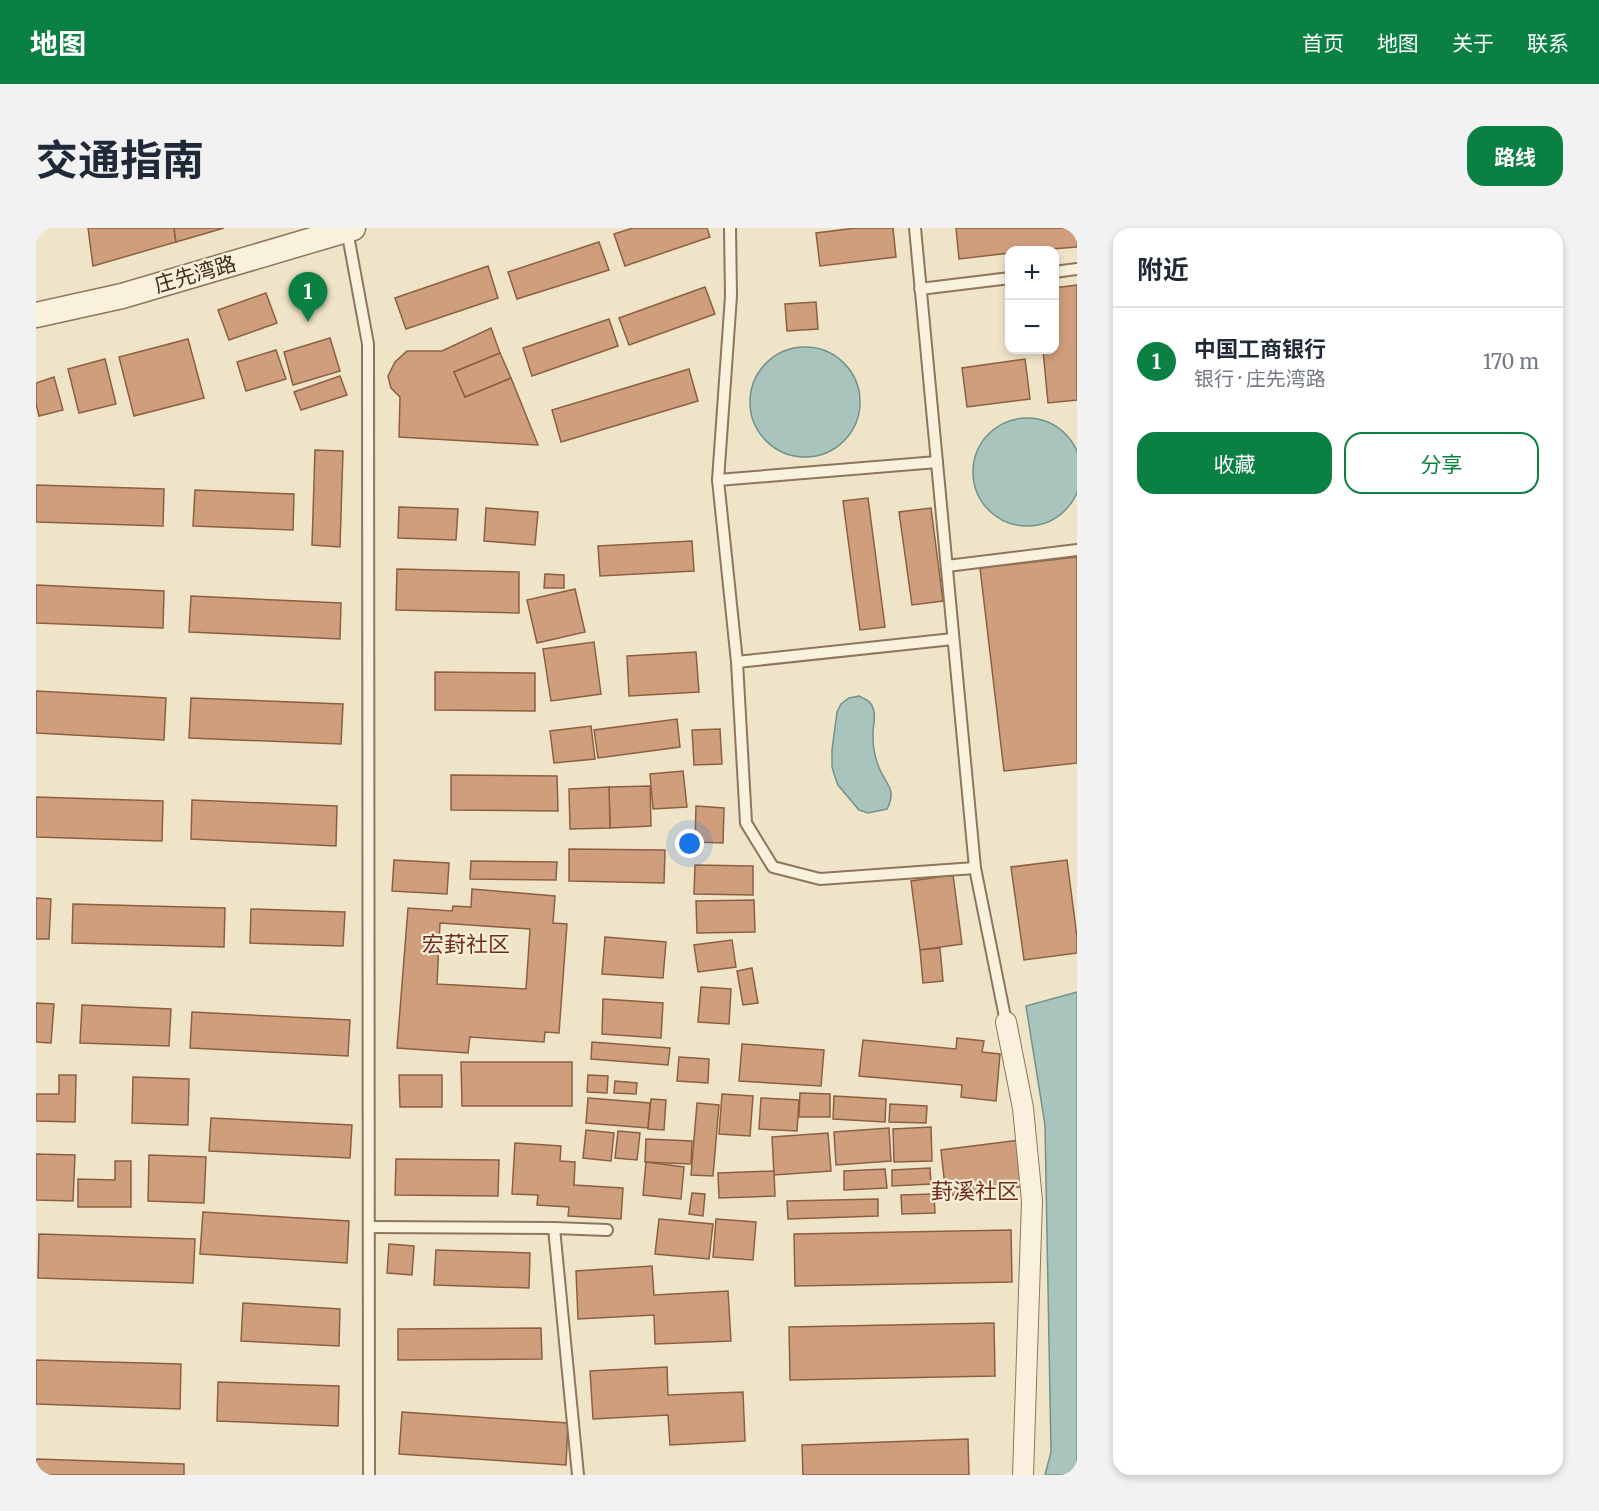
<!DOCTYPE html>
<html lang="zh">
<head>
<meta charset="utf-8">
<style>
  :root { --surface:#fff; --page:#f2f2f3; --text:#1f2937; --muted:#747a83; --line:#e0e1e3; --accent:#0b8043 }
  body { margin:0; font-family:Merriweather,"Noto Sans SC",serif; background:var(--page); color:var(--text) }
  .controls { position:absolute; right:18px; top:18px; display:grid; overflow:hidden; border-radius:12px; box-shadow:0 3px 9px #0003 }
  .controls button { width:54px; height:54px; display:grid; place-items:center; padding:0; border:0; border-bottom:2px solid var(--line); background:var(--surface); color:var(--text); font:30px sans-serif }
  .you { position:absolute; left:654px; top:616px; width:21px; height:21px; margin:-15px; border:4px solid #fff; border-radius:50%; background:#1a73e8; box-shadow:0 0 0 9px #1a73e833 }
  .badge { display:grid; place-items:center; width:39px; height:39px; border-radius:50%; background:var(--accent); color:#fff; font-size:20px; font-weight:700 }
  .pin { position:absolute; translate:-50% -50px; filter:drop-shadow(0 2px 3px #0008) }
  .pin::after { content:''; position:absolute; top:32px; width:21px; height:18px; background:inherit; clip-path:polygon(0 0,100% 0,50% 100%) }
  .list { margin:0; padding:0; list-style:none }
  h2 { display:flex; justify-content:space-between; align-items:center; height:78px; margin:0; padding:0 24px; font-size:26px }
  h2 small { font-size:20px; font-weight:400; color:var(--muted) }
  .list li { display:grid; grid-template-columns:39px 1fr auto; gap:18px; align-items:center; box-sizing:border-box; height:108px; padding:0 24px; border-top:2px solid var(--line) }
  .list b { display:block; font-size:22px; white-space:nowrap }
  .list p { margin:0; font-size:20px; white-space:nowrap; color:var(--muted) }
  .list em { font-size:20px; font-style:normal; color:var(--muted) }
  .actions { display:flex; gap:12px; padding:18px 24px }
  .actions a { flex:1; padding:14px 0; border:2px solid var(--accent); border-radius:18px; text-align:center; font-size:21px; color:var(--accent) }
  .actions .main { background:var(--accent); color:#fff }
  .map { position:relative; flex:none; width:1041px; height:1247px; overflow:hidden; border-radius:18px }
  header { display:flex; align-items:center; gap:36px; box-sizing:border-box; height:84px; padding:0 30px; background:var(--accent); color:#fff }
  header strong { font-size:28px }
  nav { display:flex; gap:33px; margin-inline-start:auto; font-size:21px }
  .intro { display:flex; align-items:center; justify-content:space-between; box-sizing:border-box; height:144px; padding:0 36px }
  h1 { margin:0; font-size:42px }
  .button { padding:15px 27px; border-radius:18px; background:var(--accent); color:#fff; font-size:21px; font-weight:700 }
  main { display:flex; gap:36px; padding:0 36px }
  aside { flex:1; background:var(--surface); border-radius:18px; box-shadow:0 3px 9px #0003 }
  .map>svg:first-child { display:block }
  .water { fill:#a9c4bc; stroke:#6f938a; stroke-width:1.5 }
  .building { fill:#cf9f7d; stroke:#8d5f41; stroke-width:1.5; fill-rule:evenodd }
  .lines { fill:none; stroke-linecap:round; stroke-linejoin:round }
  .service-casing { stroke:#8d765c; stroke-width:14 }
  .minor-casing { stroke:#8d765c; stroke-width:22 }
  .tertiary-casing { stroke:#8d765c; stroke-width:27 }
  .service { stroke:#faf1dc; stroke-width:10 }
  .minor { stroke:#faf1dc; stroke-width:20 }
  .tertiary { stroke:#faf1dc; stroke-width:24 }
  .labels { text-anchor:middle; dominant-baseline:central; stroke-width:4.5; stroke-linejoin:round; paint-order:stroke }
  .street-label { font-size:21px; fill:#3d2e20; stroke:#f7eed8 }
  .neighbourhood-label { font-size:22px; fill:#6b2e1e; stroke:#f7eed8 }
</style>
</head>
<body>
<header>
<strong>地图</strong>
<nav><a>首页</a><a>地图</a><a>关于</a><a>联系</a></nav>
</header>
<div class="intro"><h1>交通指南</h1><a class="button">路线</a></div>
<main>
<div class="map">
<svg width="1041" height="1247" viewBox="0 0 1041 1247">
  <rect width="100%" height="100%" fill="#f0e4c8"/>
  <g class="water">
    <circle cx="769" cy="174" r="55"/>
    <circle cx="991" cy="244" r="54"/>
    <path d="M823 468C829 471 835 473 837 480 841 489 836 499 837 509 837 517 839 529 842 537 848 555 862 560 851 581L832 585 823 582 802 557 799 549 796 539V522L801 484 805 476 813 470Z"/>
    <path d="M1041 764V1234L1039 1247H1009L1015 1224 1009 897 990 778Z"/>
  </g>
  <g class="building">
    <path d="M52 0H138L140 14 57 38Z"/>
    <path d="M138 0H188L140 14Z"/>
    <path d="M597 0H671L674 9 589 38 578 6Z"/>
    <path d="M820 0H857L860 29 784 38 780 5Z"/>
    <path d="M920 0H1041V19L1003 22H974V25L923 31Z"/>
    <path d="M563 14 573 42 481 71 472 44Z"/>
    <path d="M452 38 462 70 370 101 359 70Z"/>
    <path d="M1041 57V172L1012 175 1007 122H1018V60Z"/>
    <path d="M669 59 679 86 593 117 583 90Z"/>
    <path d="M230 65 241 95 193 112 182 82Z"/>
    <path d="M780 74 782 101 751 103 749 76Z"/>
    <path d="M573 91 582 118 496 148 487 120Z"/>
    <path d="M455 100 464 125 418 144 429 169 475 150 502 217 363 209 364 169 355 160 352 148 359 134 371 123H406Z"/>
    <path d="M294 110 304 143 257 157 248 124Z"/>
    <path d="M152 111 168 170 98 188 83 129Z"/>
    <path d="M240 122 250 151 210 163 201 134Z"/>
    <path d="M464 125 475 150 429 169 418 144Z"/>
    <path d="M69 131 80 176 43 185 32 141Z"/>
    <path d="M989 131 994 171 931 179 926 140Z"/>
    <path d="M653 141 662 173 525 214 516 182Z"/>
    <path d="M304 148 311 167 265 182 258 164Z"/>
    <path d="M18 149 27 182 3 188 0 176V155Z"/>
    <path d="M279 222 307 223 304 319 276 317Z"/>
    <path d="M0 257 128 261 127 298 0 294Z"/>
    <path d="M159 262 258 266 257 302 157 298Z"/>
    <path d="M832 270 849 399 824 402 807 273Z"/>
    <path d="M363 279 422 281 420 312 362 310Z"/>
    <path d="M450 280 502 284 499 317 448 313Z"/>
    <path d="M895 280 907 373 876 377 863 284Z"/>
    <path d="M656 313 658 343 564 348 562 318Z"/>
    <path d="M1041 329V535L968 543 944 340Z"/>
    <path d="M361 341 483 344V385L360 382Z"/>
    <path d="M509 346 528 347V360H508Z"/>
    <path d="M0 357 128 363 127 400 0 395Z"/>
    <path d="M539 361 549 404 501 415 491 372Z"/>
    <path d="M155 368 305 375 304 411 153 404Z"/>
    <path d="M558 414 565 466 515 473 507 421Z"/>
    <path d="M660 424 663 464 593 468 591 428Z"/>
    <path d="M399 444 499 445V483L399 482Z"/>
    <path d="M0 463 130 470 128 512 0 505Z"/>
    <path d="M155 470 307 476 305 516 153 510Z"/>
    <path d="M641 491 644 519 562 530 558 502Z"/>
    <path d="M555 498 559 531 518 535 514 503Z"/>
    <path d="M684 501 686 536 658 537 656 502Z"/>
    <path d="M647 543 651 579 617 581 614 546Z"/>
    <path d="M415 547 521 548 522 583 415 582Z"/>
    <path d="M614 558 615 598 574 600 573 559Z"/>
    <path d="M573 559 574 600 534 601 533 561Z"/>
    <path d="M0 569 127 573 126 613 0 609Z"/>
    <path d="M156 572 301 578 300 618 155 611Z"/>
    <path d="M660 578 688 580 687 615 659 614Z"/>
    <path d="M533 621 629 622 628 655 533 653Z"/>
    <path d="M358 632 413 635 411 666 356 663Z"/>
    <path d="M1031 632 1041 709V725L988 732 975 639Z"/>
    <path d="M435 633 521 634 520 652 434 651Z"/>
    <path d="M659 637 717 638V667L658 666Z"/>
    <path d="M917 647 926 716 884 722 875 653Z"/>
    <path d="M436 661 519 668 517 695 531 696 523 805 509 804 508 814 434 809 432 825 361 820 372 680 416 683 417 678 435 679ZM404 695 494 701 490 761 401 756Z"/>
    <path d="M0 670 15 671 13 711H0Z"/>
    <path d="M718 672 719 704 661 705 660 673Z"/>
    <path d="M37 676 189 680 188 719 36 715Z"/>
    <path d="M215 681 309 684 307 718 214 715Z"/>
    <path d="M569 709 630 714 627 750 566 746Z"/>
    <path d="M696 712 700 739 662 744 658 717Z"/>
    <path d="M904 720 907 753 887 755 884 722Z"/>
    <path d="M716 740 722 775 707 777 701 743Z"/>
    <path d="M665 759 695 761 693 796 662 794Z"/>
    <path d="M567 771 627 775 625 810 566 806Z"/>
    <path d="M0 775 18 776 15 815 0 814Z"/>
    <path d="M46 777 135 781 133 818 44 815Z"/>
    <path d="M156 784 314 792 312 828 154 820Z"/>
    <path d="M921 810 948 813 946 824 964 826 960 873 925 869 926 857 823 848 827 812 920 821Z"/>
    <path d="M556 814 634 820 632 837 555 831Z"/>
    <path d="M706 816 788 822 785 858 703 853Z"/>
    <path d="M643 829 673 831 672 855 641 853Z"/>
    <path d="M425 834H536V878H426Z"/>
    <path d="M23 847H40L39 894 0 893V866H23Z"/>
    <path d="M363 847H406V879H364Z"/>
    <path d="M552 847 572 848 571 865 551 864Z"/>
    <path d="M97 849 153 851 152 897 96 895Z"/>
    <path d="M579 853 601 855 600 866 578 865Z"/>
    <path d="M764 865 794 866V889H763Z"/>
    <path d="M686 866 717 868 714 908 683 906Z"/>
    <path d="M798 868 850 871 849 894 797 891Z"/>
    <path d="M552 870 614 875 612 900 550 895Z"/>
    <path d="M725 870 763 872 761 903 723 901Z"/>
    <path d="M615 871 630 872 628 902 612 901Z"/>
    <path d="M661 875 683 877 677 948 655 947Z"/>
    <path d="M854 876 891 878 890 895 853 894Z"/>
    <path d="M175 890 316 897 314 930 173 923Z"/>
    <path d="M895 899 896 933 858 934 857 901Z"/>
    <path d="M853 900 855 933 800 937 798 904Z"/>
    <path d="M550 902 578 905 575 933 547 930Z"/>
    <path d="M582 903 604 905 601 932 579 930Z"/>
    <path d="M792 905 795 943 738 947 736 909Z"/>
    <path d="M610 911 656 913 655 936 609 934Z"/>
    <path d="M984 912 990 958 910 968 905 922Z"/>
    <path d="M479 915 525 918 524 933 539 934 538 957 587 960 585 991 532 988 533 979 501 977 502 967 476 966Z"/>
    <path d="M0 926 39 927 37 973 0 972Z"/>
    <path d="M113 927 170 929 168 975 112 973Z"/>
    <path d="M360 931 463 932 462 968 359 967Z"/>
    <path d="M79 933H95V979H42V951L79 952Z"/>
    <path d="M610 934 648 939 645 971 607 967Z"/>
    <path d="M894 940 895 956 856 958V942Z"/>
    <path d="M849 941 851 960 808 962V943Z"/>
    <path d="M738 943 739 968 683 970 682 945Z"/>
    <path d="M656 965 669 966 667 988 653 986Z"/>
    <path d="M898 966 899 985 866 986 865 967Z"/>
    <path d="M842 971V988L752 991 751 973Z"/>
    <path d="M167 984 313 993 311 1035 164 1026Z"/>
    <path d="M623 991 677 996 673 1031 619 1026Z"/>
    <path d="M680 991 720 994 717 1032 677 1029Z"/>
    <path d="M975 1002 976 1054 759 1058 758 1006Z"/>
    <path d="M3 1006 159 1011 157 1055 2 1050Z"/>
    <path d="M353 1016 378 1018 376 1047 351 1045Z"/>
    <path d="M400 1022 494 1025 493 1060 398 1057Z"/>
    <path d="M616 1038 618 1067 692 1063 695 1113 619 1116 618 1087 542 1091 540 1043Z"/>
    <path d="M207 1075 304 1081 303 1118 205 1113Z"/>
    <path d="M958 1095 959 1148 754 1152 753 1099Z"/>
    <path d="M505 1100 506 1131 362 1132V1101Z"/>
    <path d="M0 1132 145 1136 144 1181 0 1176Z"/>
    <path d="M631 1139 632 1167 707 1164 709 1213 634 1217 632 1187 557 1191 554 1143Z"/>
    <path d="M182 1154 303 1158 302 1198 181 1193Z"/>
    <path d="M366 1184 532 1195 530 1237 363 1226Z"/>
    <path d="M932 1211 933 1247H767L766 1217Z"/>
    <path d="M0 1231 148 1236V1247H0Z"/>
  </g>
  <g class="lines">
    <g class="service-casing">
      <g id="service">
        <path d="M694 0 695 68 682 252 701 434 710 595 737 639 784 651 939 640"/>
        <path d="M879 0 939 640 970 794"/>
        <path d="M311 2 332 116 333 1247"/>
        <path d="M1018 44 1041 41"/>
        <path d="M884 61 974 50"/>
        <path d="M682 252 901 234"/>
        <path d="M911 338 1041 322"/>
        <path d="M701 434 917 411"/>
        <path d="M333 999 518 1000 542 1247"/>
        <path d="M518 1000 571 1002"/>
      </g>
    </g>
    <g class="minor-casing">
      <path id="minor" d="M970 794 987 880 996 973 987 1247"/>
    </g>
    <g class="tertiary-casing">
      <path id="tertiary" d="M0 87 86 68 317 0"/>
    </g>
    <use href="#service" class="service"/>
    <use href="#minor" class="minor"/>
    <use href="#tertiary" class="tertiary"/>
  </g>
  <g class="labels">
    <g class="street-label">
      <text transform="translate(159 46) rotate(-16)">庄先湾路</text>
    </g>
    <g class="neighbourhood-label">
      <text x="430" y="716">宏葑社区</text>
      <text x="939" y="963">葑溪社区</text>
    </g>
  </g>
</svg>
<div class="controls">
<button>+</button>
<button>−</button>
</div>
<div class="you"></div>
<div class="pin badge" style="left:272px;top:94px">1</div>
</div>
<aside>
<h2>附近<small></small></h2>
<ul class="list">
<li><span class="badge">1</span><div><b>中国工商银行</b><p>银行 · 庄先湾路</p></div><em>170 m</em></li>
</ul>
<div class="actions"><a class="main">收藏</a><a>分享</a></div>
</aside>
</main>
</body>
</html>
